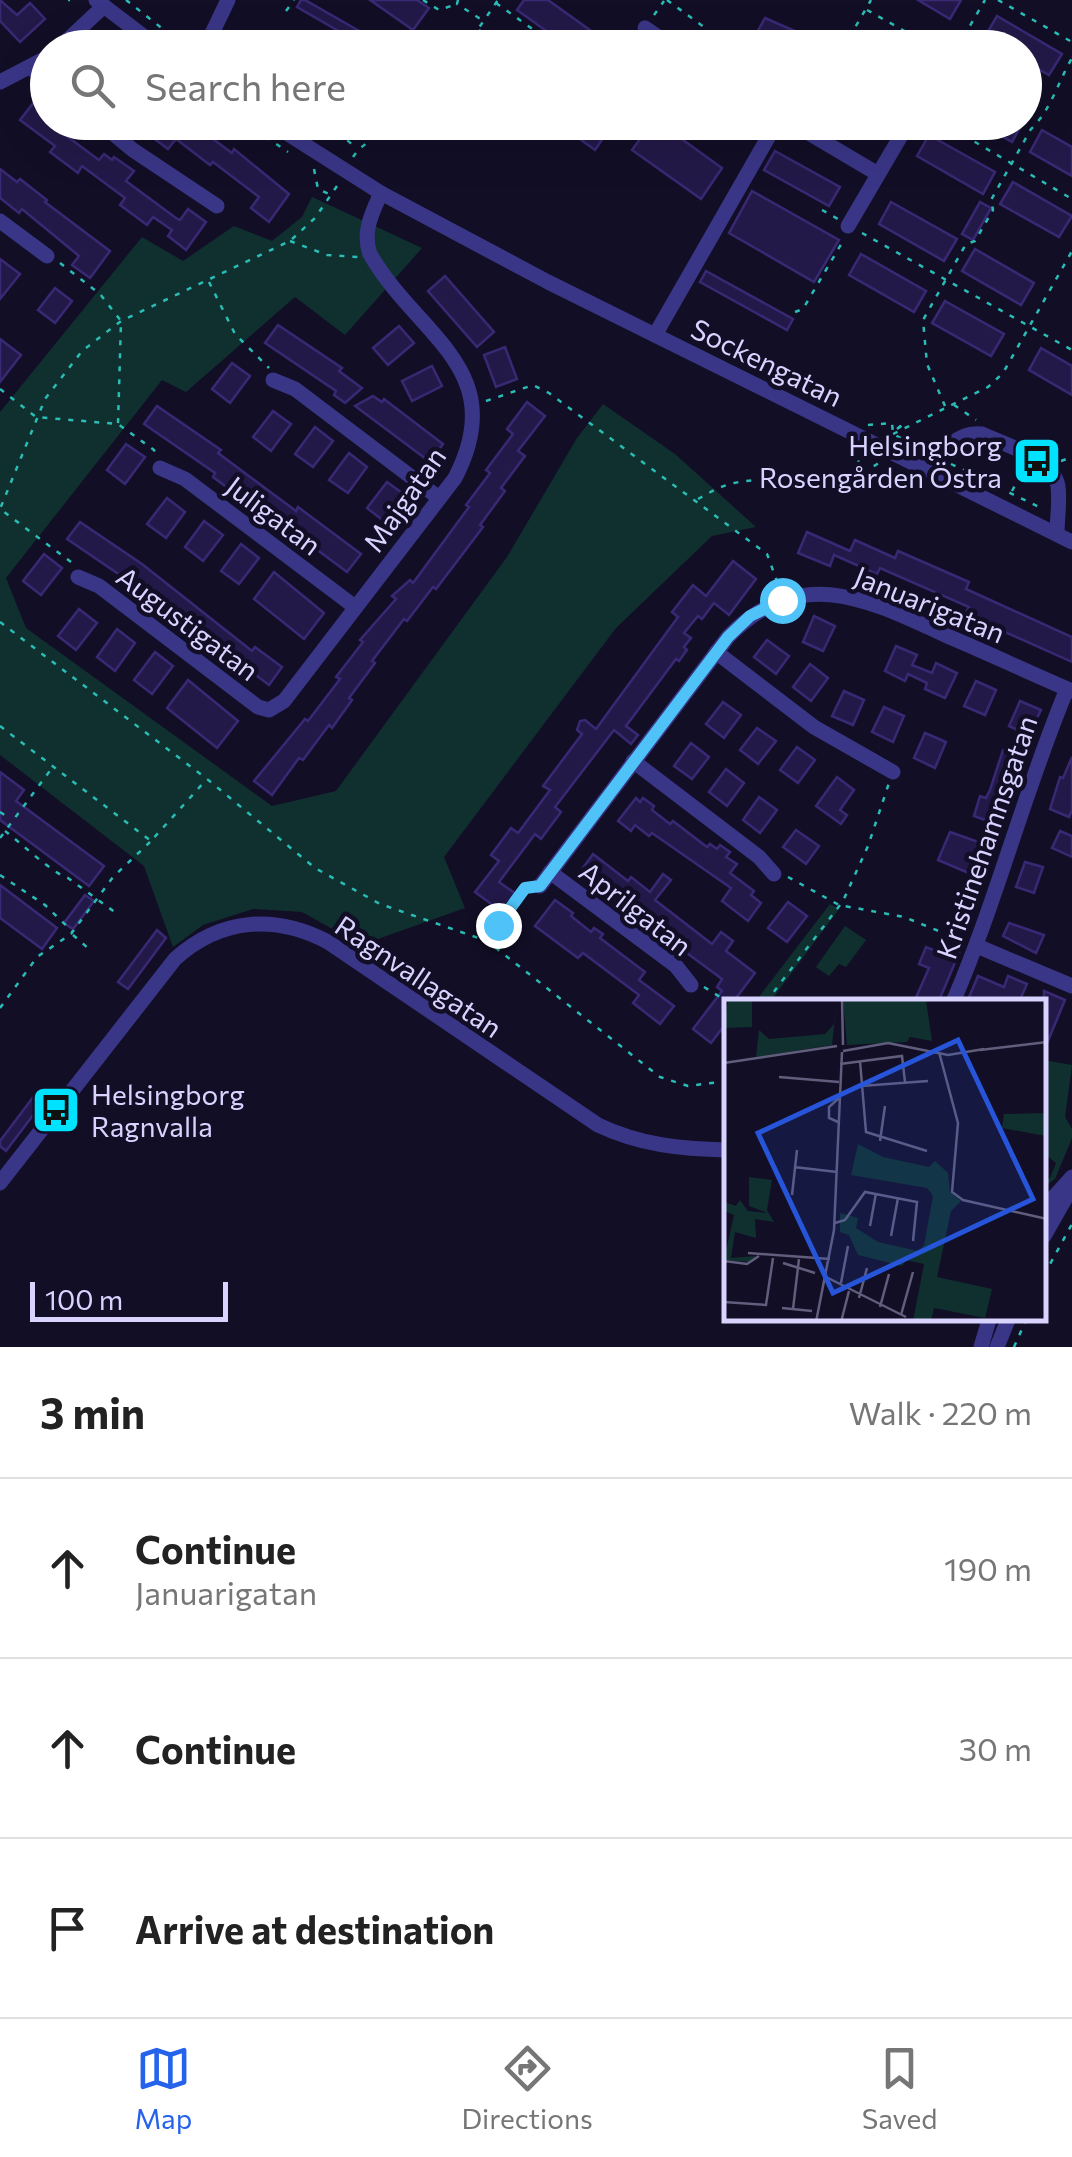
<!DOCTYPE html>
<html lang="en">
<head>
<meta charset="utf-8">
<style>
  :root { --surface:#fff; --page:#f6f6f6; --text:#222; --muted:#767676; --line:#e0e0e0; --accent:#2563eb }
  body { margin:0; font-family:Commissioner,sans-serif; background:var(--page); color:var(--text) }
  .scale { position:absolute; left:30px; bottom:25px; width:198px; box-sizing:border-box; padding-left:10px; border:5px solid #d8d3ff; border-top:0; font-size:28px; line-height:35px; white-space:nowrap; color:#d8d3ff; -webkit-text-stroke:8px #120e26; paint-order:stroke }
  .stop { position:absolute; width:30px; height:30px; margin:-22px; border:8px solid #4fc3f7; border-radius:50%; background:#fff }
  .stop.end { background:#4fc3f7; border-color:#fff; box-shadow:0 2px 10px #0008 }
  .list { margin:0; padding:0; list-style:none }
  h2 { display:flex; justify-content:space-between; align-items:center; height:130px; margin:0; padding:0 40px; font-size:42px }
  h2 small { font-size:32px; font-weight:400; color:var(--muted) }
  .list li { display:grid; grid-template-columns:65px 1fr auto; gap:30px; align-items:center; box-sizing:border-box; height:180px; padding:0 40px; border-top:2px solid var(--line) }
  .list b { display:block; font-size:38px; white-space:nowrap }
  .list p { margin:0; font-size:32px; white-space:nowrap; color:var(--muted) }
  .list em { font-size:32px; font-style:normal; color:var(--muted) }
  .icon { flex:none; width:55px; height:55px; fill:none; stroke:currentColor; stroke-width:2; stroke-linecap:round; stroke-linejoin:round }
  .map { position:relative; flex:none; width:1072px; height:1347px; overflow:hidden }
  .search { position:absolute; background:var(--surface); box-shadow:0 10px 40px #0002; left:30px; right:30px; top:30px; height:110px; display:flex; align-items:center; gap:25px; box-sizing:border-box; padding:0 35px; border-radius:55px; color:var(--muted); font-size:38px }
  .sheet { height:670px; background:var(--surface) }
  nav { display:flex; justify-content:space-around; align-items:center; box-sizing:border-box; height:140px; border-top:2px solid var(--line); background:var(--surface); font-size:28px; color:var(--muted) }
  nav a { display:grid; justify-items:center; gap:5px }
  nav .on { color:var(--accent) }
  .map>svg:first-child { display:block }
  .green { fill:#10302f }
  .building { fill:#231948; stroke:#392975; stroke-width:2.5 }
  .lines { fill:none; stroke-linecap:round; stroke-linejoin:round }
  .path { stroke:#29bdb5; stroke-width:2.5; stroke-dasharray:5 8; stroke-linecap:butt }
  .minor { stroke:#3a3687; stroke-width:15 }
  .route { stroke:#4fc3f7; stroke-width:12 }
  .labels { text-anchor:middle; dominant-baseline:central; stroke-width:9; stroke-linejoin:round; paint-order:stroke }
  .street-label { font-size:28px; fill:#d8d3ff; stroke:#120e26 }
  .poi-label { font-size:28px; fill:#d8d3ff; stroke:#120e26; text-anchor:end }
  .inset-road { fill:none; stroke:#615d7d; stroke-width:2.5 }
  .view { fill:#2655da; fill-opacity:0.15; stroke:#2655da; stroke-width:5 }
  .inset-edge { fill:none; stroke:#d8d3ff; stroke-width:5 }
</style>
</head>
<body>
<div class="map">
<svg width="1072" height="1347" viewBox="0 0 1072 1347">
  <rect width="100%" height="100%" fill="#120e26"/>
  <g class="green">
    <path d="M312 197 422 248 345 335 295 297 186 392 162 380 6 578 26 628 272 806 336 791 507 557 577 438 603 404 675 454 756 527 712 536 616 628 444 857 465 908 361 945 302 912 253 909 203 925 173 947 144 866 0 755V412L142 237 183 261 234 226 272 241 302 217Z"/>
    <path d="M830 904 839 909 770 1002H755Z"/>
    <path d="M845 926 866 940 846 967 839 964 829 976 816 967Z"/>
    <path d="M1044 1060 1072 1065 1065 1117 1072 1129V1138L1055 1179 1045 1186V1179L1050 1178 1056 1163 1045 1154Z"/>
  </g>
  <g class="building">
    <path d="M0 0 17 15 30 3 45 19 20 42 0 21Z"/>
    <path d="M301 0H305L389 48H368L297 7Z"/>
    <path d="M370 0H417L429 8 413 30Z"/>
    <path d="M524 0H548L615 48H570L517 10Z"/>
    <path d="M918 0H961L950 19Z"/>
    <path d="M997 16 1062 54 1049 75 1024 61V48H1001L984 38Z"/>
    <path d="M765 18 797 32 796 35 817 48H760L751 43Z"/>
    <path d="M34 102 48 112V122H62L57 129 99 160 104 154 112 160 114 157 134 171 126 181 176 218 180 220 188 209 206 222 186 250 168 236 172 230 153 217 147 225 120 205 125 198 82 166 78 173 50 152 55 146 20 120Z"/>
    <path d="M146 122H170L189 137 197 127 232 153 234 149 289 194 269 222 251 208 259 197 213 162 210 165 176 139 168 149 141 129Z"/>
    <path d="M582 122H614L595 150 574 135Z"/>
    <path d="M638 122H658L722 168 701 199 632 150 647 129Z"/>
    <path d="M978 122H1023L1012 142Z"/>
    <path d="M1042 130 1072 147V176L1030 152Z"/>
    <path d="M929 135 995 172 983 194 917 156Z"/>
    <path d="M775 151 840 187 829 206 764 170Z"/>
    <path d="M0 169 17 182 20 179 47 200 45 202 110 251 90 278 72 265 79 256 22 209 19 213 0 198Z"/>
    <path d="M1013 182 1072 216 1059 237 1000 204Z"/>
    <path d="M752 191 839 240 814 282 729 233Z"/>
    <path d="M891 202 957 239 944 261 879 224Z"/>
    <path d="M980 202 991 208 973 240 962 234Z"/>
    <path d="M975 249 1034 283 1021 305 962 271Z"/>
    <path d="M861 254 926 291 914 312 849 275Z"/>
    <path d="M0 259 20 274 0 299Z"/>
    <path d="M706 271 793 319 787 330 700 282Z"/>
    <path d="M445 276 494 332 477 347 428 291Z"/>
    <path d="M55 288 72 301 55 323 38 310Z"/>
    <path d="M945 301 1004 334 991 356 932 323Z"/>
    <path d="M278 325 342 368 339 371 362 388 345 403 334 395 336 391 265 343Z"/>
    <path d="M399 326 414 343 388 365 373 348Z"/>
    <path d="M0 339 21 355 0 382Z"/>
    <path d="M505 347 517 379 496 387 484 355Z"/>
    <path d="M1041 348 1072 366V395L1029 370Z"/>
    <path d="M232 363 250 376 230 403 212 389Z"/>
    <path d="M432 366 442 386 412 401 402 381Z"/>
    <path d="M373 396 382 402 384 399 443 444 430 462 355 406Z"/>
    <path d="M527 402 545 416 518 451 525 456 501 488 505 491 480 525 483 527 436 589 433 587 407 621 404 619 372 661 375 663 349 698 352 700 332 728 329 725 303 760 299 758 272 795 254 781 305 719 308 721 340 679 336 677 363 642 360 640 396 599 392 596 410 580 413 583 469 507 466 505 490 473 486 470 513 434 507 429Z"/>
    <path d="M157 406 221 450 218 453 296 511 298 507 361 554 347 572 277 520 275 523 213 477 215 473 144 424Z"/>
    <path d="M273 411 291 424 271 451 253 437Z"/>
    <path d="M315 427 333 441 313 467 295 454Z"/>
    <path d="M126 444 145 457 125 484 107 470Z"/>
    <path d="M349 453 367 467 348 493 329 480Z"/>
    <path d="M387 482 405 495 385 522 367 508Z"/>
    <path d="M167 498 185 512 166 538 147 524Z"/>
    <path d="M204 521 223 535 203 561 185 547Z"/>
    <path d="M80 522 142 564 252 651 255 647 282 667 269 685 233 658 230 662 136 586 67 539Z"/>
    <path d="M807 532 850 551 855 540 895 558 898 551 969 582 966 589 1072 637V662L965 614 969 607 880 568 877 574 834 555 830 566 798 553Z"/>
    <path d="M241 544 259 558 239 584 221 571Z"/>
    <path d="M44 554 62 568 41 595 23 581Z"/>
    <path d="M733 561 756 579 729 615 714 603 702 619 698 616 684 633 691 638 684 647 687 650 679 661 676 659 626 726 638 735 631 744 614 730 555 807 561 812 541 839 535 834 499 882 516 894 502 912 475 892 499 861 491 855 511 828 518 833 550 790 543 786 582 734 577 730 580 721 585 720 596 729 678 617 672 612 693 585 706 596Z"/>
    <path d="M274 572 324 613 304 639 254 599Z"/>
    <path d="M79 609 97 623 76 650 58 636Z"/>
    <path d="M814 616 835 626 823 651 803 642Z"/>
    <path d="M117 629 135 643 115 671 97 657Z"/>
    <path d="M767 640 789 656 776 674 754 657Z"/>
    <path d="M896 646 917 655 912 665 932 673 936 663 957 673 945 698 925 689 927 683 908 674 905 681 885 671Z"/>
    <path d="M155 652 173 666 152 694 134 680Z"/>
    <path d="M810 664 828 678 811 701 793 687Z"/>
    <path d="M188 680 238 721 217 748 167 708Z"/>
    <path d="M976 681 996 690 985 715 964 706Z"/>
    <path d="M844 691 864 700 853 725 832 716Z"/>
    <path d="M1020 701 1041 710 1029 735 1009 726Z"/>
    <path d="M723 702 741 715 724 738 706 724Z"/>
    <path d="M884 707 904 716 893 742 872 732Z"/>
    <path d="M757 728 776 741 758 764 740 750Z"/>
    <path d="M925 733 946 742 935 768 914 758Z"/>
    <path d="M691 743 709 757 692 779 674 766Z"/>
    <path d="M797 747 815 760 798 783 780 770Z"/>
    <path d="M1003 750 1019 755 990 822 974 816 980 796 986 798 990 790Z"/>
    <path d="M1072 757V810L1069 817 1050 809 1060 777 1063 778Z"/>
    <path d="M726 769 744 783 727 806 709 792Z"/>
    <path d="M0 772 24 790 16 801 104 866 89 886 0 820Z"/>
    <path d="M837 777 854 790 840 810 847 815 841 824 816 806Z"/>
    <path d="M759 797 777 810 760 833 743 820Z"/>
    <path d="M636 798 640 802 643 798 654 806 652 810 670 824 673 821 707 847 710 844 717 849 720 845 730 852 726 857 737 864 730 873 754 891 751 895 761 903 748 921 722 901 731 888 652 833 649 836 635 825 631 831 618 821Z"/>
    <path d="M796 830 819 846 806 864 783 847Z"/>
    <path d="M1060 831 1072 836V857L1052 848Z"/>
    <path d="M950 832 987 845 976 870 973 869 971 874 938 860Z"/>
    <path d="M593 854 628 881 631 877 650 892 663 874 671 880 655 900 712 944 721 932 733 941 726 951 755 973 733 1002H727V1022L711 1043 693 1029 722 991 717 987 722 979 649 925 652 921 634 908 630 912 580 872Z"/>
    <path d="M1025 862 1043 867 1034 893 1016 887Z"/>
    <path d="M0 885 57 928 42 949 0 918Z"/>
    <path d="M85 895 94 901 73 929 64 923Z"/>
    <path d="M555 900 573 913 571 916 591 932 594 928 603 934 600 938 645 972 639 980 674 1006 660 1024 633 1003 639 995 583 953 578 958 535 926Z"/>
    <path d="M788 902 807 916 787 942 768 928Z"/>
    <path d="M1009 923 1044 935 1036 953 1003 936Z"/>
    <path d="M157 930 166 938 128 989 118 982Z"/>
    <path d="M939 945 959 953 944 989 938 1002H914L929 968 919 964 926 947 936 951Z"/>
    <path d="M978 976 1004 987 1008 976 1027 984 1019 1002H967Z"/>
    <path d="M1044 991 1065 1000 1045 1048H1044Z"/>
    <path d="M34 1096 43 1102 6 1151 0 1146V1141Z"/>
  </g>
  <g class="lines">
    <g class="path">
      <path d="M68 0H70"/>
      <path d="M126 0 187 48"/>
      <path d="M423 0 439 10 457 4"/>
      <path d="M458 0 457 4 482 20"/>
      <path d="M667 0 708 30 695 48"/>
      <path d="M998 0 1072 42"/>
      <path d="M496 3 559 48"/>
      <path d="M867 10 917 38 925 48"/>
      <path d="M286 11 294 0"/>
      <path d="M654 15 664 1"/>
      <path d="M479 30 504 48"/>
      <path d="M465 48 498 0"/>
      <path d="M631 48 638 38"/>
      <path d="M821 48 827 37 846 43 871 0"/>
      <path d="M957 48 985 0"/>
      <path d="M244 122 288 152"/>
      <path d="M307 122 315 133"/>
      <path d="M642 122 637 130 646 137"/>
      <path d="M941 122 1072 199"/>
      <path d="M307 123 335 122"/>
      <path d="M328 123 357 149"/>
      <path d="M571 133 578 122"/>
      <path d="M353 157 358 150 393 122"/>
      <path d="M314 169 318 189 329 194"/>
      <path d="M822 210 838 219"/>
      <path d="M862 233 1072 350"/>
      <path d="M290 241 327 255 358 257"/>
      <path d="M60 263 100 294 121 321 118 424"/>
      <path d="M209 282 235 334 269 368"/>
      <path d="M795 312 803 309 843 241"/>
      <path d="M0 389 36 417 118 424 154 450 157 457"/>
      <path d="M486 401 533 385 549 393 767 554 778 584"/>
      <path d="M954 405 976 420"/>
      <path d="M945 406 927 364 923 320 966 244 975 241 993 210 991 200 1031 129C1051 110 1058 82 1072 58"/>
      <path d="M868 425 892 423 893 434 926 451"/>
      <path d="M897 429 904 423 899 428"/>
      <path d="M893 434 988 387 1003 373 1072 251"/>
      <path d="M852 449 864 472"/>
      <path d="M1061 461 1072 457"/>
      <path d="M951 464 1043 509"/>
      <path d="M1012 491 1025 467"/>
      <path d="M698 499C709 493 720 486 734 483 783 472 838 495 881 461"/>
      <path d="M71 562 0 509 45 399 82 351 121 321 290 241 315 218 337 186"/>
      <path d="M0 622 207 779 315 868 380 904 487 941 660 1077 688 1086 727 1081"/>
      <path d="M0 726 151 841 206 780"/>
      <path d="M0 812 11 819"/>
      <path d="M5 831C21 843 52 873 68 878L116 913"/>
      <path d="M0 838 52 768"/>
      <path d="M0 875 45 905 73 932"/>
      <path d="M788 877 839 905 904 917 961 940"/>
      <path d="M73 935 89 949"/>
      <path d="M484 937 527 888"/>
      <path d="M704 987 728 1002"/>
      <path d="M766 1002 843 901 868 846 889 783"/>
      <path d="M0 1008 37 957 71 934 113 877 150 842"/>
      <path d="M1044 1275 1072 1224"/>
      <path d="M1014 1347 1026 1320"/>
    </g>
    <g class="minor">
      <path d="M96 0 159 48"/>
      <path d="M645 28 674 48"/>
      <path d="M59 48 104 6"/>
      <path d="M205 48 228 0"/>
      <path d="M31 68 48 82"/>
      <path d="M0 82 48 57"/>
      <path d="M99 122 133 150 217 206"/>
      <path d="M269 122 381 193 548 282 1072 542"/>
      <path d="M790 122 878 174"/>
      <path d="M0 221 47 256"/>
      <path d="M848 226 909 122"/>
      <path d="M655 335 777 122"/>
      <path d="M273 380 295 389 439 498"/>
      <path d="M160 468 185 479 355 607"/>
      <path d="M931 470C943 451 957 431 982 434 1005 445 1053 458 1058 486 1060 502 1057 519 1057 534"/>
      <path d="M78 577 99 586 258 707 269 710 284 701 455 478C512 369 416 335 370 254 362 232 372 213 381 193"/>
      <path d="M716 652 814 727 893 772"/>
      <path d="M633 761 759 857 774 874"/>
      <path d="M550 872 676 966 691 985"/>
      <path d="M540 886 728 637C799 564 867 599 945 635 988 653 1030 673 1072 691"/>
      <path d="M977 946 1072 986"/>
      <path d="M953 1002C997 900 1024 792 1067 689"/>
      <path d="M0 1183 175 959C220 918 275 914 328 942L598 1125C640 1145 681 1149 727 1150"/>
      <path d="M1044 1208 1072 1177"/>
      <path d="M1044 1236 1072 1187"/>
      <path d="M981 1347 989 1320"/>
      <path d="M997 1347 1008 1320"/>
    </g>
  </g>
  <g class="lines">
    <path class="route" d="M498 925 525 888 540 886 728 637 750 616 782 600"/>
  </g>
  <defs>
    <g id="bus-square" transform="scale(2.5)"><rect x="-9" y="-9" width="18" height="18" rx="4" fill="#00e2fe" stroke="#120e26"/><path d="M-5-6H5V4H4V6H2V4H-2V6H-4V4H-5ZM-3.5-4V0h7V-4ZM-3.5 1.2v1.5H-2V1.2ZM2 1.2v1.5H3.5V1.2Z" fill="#111"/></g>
  </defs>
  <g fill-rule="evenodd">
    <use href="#bus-square" x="1037" y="461"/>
    <use href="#bus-square" x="56" y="1110"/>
  </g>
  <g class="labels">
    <g class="street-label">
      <text transform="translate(767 362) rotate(26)">Sockengatan</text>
      <text transform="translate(404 499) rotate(-55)">Majgatan</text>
      <text transform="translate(274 515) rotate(37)">Juligatan</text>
      <text transform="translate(930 604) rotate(22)">Januarigatan</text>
      <text transform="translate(188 623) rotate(37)">Augustigatan</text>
      <text transform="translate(986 837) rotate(-71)">Kristinehamnsgatan</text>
      <text transform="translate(636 908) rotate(38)">Aprilgatan</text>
      <text transform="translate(419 976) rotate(34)">Ragnvallagatan</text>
    </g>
    <g class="poi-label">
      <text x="1002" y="445">Helsingborg<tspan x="1002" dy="32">Rosengården Östra</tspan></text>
      <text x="91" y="1094" text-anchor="start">Helsingborg<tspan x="91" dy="32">Ragnvalla</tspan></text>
    </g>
  </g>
  <g transform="translate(724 999)">
    <rect width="322" height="322" fill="#120e26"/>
    <path d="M4 0H28V28L0 29ZM113 0 108 46 32 58 35 31 45 40 101 35 110 25ZM119 0 202 1 208 42 186 38 183 43 123 46ZM322 114V137L278 129 280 115ZM134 145 159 158 205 168 211 162 224 174 226 193 237 202 227 212 213 278 268 290 261 319 210 309 207 322H189L200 265 182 261 178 267 134 256 125 236 116 233V214L134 219 132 229 154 243 194 252 200 246 209 197 203 189 127 176ZM25 178 48 181 43 211 50 223 31 220 32 239 11 233 7 259 32 257 27 263 0 261 10 216 0 212V203L12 207 16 201 24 212 43 214 25 207Z" fill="#10302f"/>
    <path class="inset-road" d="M118 0 119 46M256 51 323 43M119 52 164 44 224 56 260 50M215 53 234 124 228 193 239 201 323 220M136 62 142 133 203 152M0 64 113 47M116 65 178 57 181 83M55 78 115 83M137 87 204 82M114 123 105 119V108L115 99M156 142 161 107M70 168 113 173M68 196 73 151M111 224 121 221 141 193 193 203 189 242M146 227 152 194M167 237 174 199M24 254 106 260M0 262 23 265 35 257M59 264 91 274M102 278 182 318M117 284 124 247M135 299 143 269M0 303 42 306 49 259M156 308 165 275M58 309 88 312M69 310 75 260M177 316 189 273M92 323 110 231 118 53M117 323 125 292"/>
    <path class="view" d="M234 41 309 200 109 294 34 134Z"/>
    <rect width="322" height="322" class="inset-edge"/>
  </g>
</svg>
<div class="scale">100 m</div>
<div class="stop" style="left:782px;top:600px"></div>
<div class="stop end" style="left:498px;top:925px"></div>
<div class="search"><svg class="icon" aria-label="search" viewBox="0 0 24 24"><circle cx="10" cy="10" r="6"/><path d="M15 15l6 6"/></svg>Search here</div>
</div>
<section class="sheet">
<h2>3 min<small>Walk · 220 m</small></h2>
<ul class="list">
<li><svg class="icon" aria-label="ahead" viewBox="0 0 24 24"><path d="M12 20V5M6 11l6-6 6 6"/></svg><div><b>Continue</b><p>Januarigatan</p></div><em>190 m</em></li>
<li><svg class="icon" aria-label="ahead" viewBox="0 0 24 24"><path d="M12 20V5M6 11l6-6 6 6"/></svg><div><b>Continue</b></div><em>30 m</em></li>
<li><svg class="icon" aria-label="arrive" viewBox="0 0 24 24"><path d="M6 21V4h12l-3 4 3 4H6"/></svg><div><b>Arrive at destination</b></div></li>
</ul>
</section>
<nav>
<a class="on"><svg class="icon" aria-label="map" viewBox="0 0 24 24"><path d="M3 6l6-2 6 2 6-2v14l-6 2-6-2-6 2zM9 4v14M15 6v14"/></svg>Map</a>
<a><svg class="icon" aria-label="directions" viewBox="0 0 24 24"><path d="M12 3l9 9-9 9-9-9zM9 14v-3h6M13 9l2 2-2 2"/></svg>Directions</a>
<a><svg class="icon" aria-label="saved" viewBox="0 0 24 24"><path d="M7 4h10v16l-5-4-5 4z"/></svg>Saved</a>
</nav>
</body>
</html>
